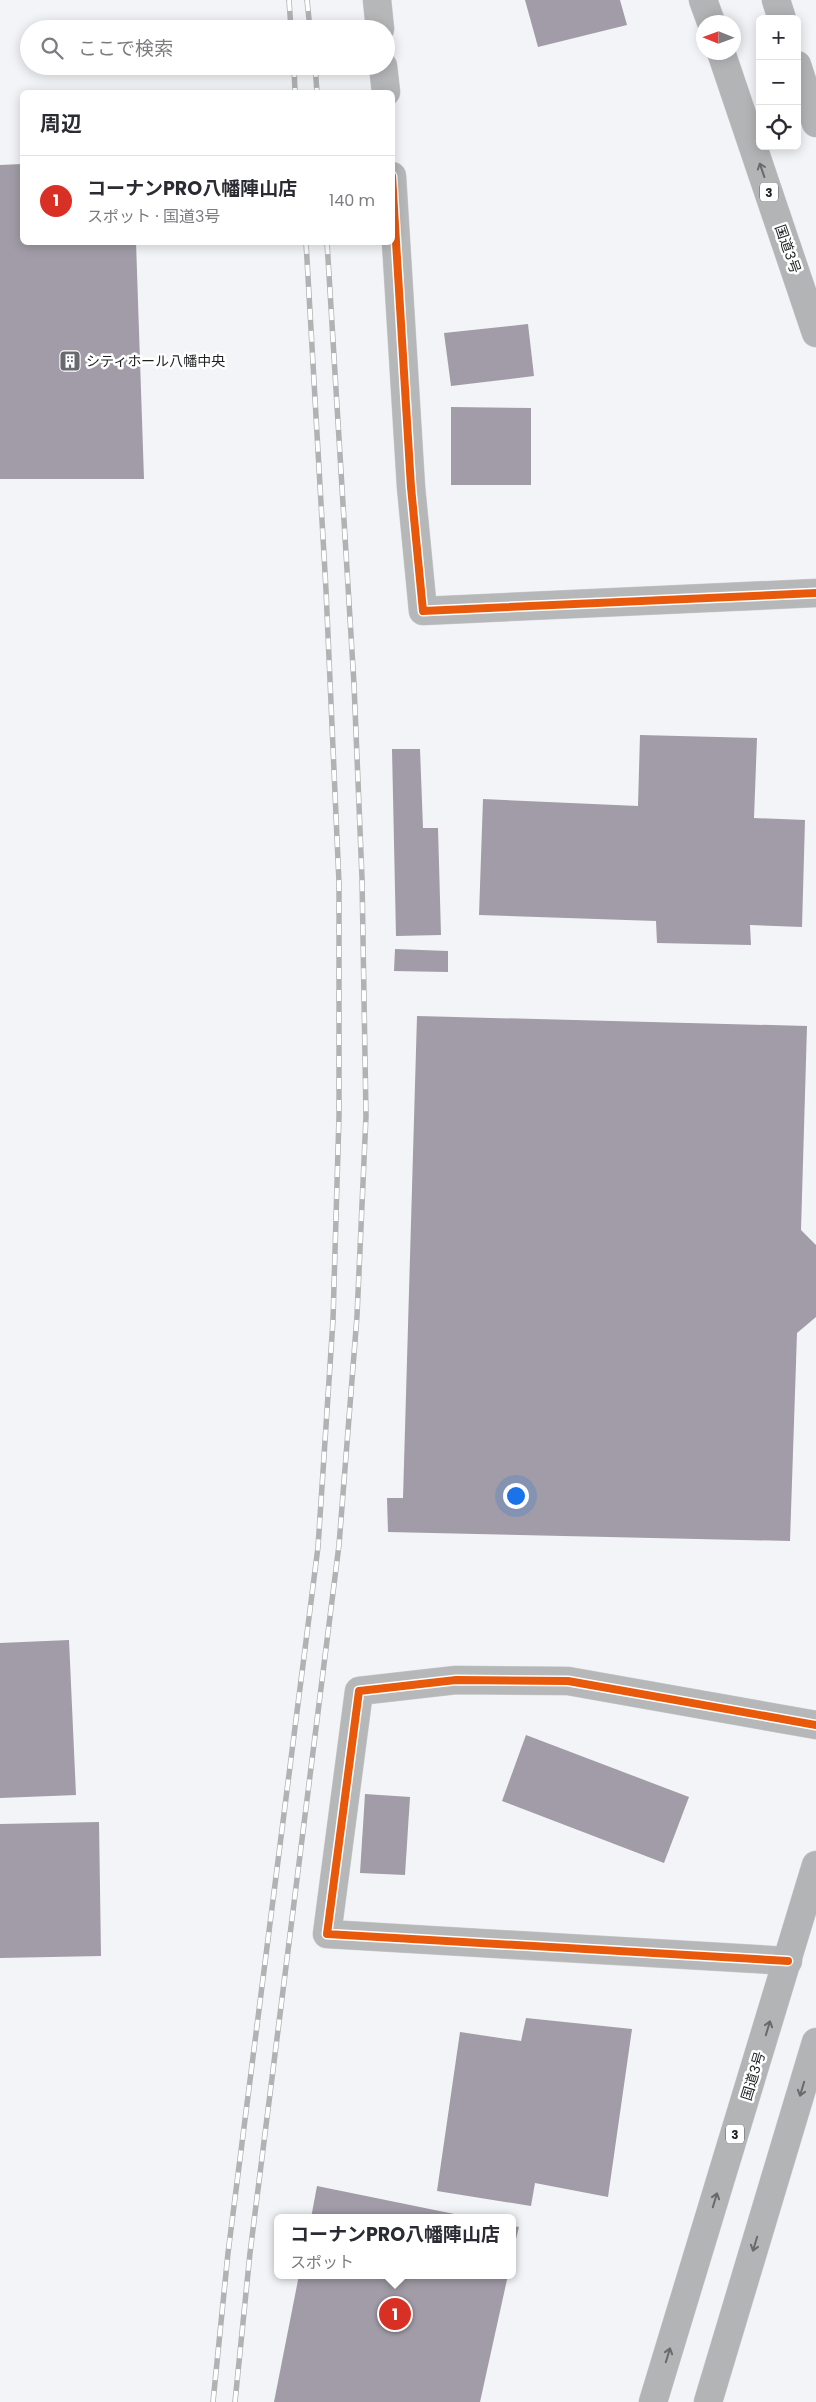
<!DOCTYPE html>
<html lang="ja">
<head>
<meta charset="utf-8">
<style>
  :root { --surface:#fff; --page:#f2f2f3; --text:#2b2b33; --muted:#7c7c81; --line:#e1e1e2; --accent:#d93025 }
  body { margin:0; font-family:Poppins,"Noto Sans JP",sans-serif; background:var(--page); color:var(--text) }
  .controls { position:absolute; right:15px; top:15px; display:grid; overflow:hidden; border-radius:8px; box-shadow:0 2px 12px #0003 }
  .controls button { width:45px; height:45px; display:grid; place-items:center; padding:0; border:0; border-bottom:1px solid var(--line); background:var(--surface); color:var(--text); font:25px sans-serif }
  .compass { position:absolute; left:696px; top:15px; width:45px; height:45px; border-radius:50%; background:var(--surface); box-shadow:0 2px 12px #0003; rotate:271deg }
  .you { position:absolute; left:515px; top:1495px; width:18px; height:18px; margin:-12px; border:4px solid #fff; border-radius:50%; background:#1a73e8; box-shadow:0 0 0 8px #1a73e833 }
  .badge { display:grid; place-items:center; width:32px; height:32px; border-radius:50%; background:var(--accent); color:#fff; font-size:16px; font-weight:700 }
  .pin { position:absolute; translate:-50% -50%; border:2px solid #fff; box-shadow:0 1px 5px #0006 }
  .popup { position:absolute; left:274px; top:2214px; width:242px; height:65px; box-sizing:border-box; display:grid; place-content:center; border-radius:8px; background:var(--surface); filter:drop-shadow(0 1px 4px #0005); font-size:16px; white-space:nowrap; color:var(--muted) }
  .popup b { font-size:19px; color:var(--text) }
  .popup::after { content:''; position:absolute; left:50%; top:100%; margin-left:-10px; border:10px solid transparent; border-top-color:var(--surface) }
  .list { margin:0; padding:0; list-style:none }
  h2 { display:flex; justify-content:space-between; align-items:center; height:65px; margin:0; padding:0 20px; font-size:21px }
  h2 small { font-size:16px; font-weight:400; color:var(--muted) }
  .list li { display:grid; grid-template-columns:32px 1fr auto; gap:15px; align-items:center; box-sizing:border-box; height:90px; padding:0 20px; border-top:1px solid var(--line) }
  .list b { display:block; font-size:19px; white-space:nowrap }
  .list p { margin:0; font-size:16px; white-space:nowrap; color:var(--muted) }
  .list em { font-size:16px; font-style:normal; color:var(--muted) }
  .icon { flex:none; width:28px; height:28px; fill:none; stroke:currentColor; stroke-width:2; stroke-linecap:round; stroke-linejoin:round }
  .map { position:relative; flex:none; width:816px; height:2402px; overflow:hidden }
  .search { position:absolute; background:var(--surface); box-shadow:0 2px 12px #0003; left:20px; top:20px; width:375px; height:55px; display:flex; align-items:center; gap:12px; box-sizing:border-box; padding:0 18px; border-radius:28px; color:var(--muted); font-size:19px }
  .panel { position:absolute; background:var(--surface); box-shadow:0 2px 12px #0003; left:20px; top:90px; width:375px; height:155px; border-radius:8px }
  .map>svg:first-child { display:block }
  .building { fill:#a19ca7 }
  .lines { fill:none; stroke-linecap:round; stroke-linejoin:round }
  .street-casing { stroke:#ceced0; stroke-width:29 }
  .highway-casing { stroke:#ceced0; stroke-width:29 }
  .street { stroke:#b6b7b8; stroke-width:28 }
  .highway { stroke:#b3b4b6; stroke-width:28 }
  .rail-casing { stroke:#b1b2b4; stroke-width:5.5 }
  .rail { stroke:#fff; stroke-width:4; stroke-dasharray:11; stroke-linecap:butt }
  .cycleway-casing { stroke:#fff; stroke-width:11 }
  .cycleway { stroke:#e8590c; stroke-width:8 }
  .oneway { stroke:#696a6c }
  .labels { text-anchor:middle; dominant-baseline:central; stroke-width:5; stroke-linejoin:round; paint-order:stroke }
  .shield { fill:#fff; stroke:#626364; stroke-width:1 }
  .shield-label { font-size:12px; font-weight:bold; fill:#1f2022 }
  .street-label { font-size:14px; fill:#1f2022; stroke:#fff }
  .poi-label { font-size:14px; fill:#1f2022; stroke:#fff; text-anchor:start }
</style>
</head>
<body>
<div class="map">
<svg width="816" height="2402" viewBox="0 0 816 2402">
  <rect width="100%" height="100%" fill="#f3f4f7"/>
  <g class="building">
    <path d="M525 0H620L627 25 538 47Z"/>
    <path d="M22 164V242H136L144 479H0V165Z"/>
    <path d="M528 324 534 376 451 386 444 333Z"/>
    <path d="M451 407 531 408V485H451Z"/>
    <path d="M640 735 757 738 754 818 805 820 802 927 750 925 751 945 657 943 656 921 479 915 483 799 638 806Z"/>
    <path d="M392 749H420L423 828H438L441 935 396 936Z"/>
    <path d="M395 949 448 951V972L394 971Z"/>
    <path d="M417 1016 807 1026 801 1230 816 1245V1317L797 1333 790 1541 388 1532 387 1498H403Z"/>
    <path d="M69 1640 76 1795 0 1798V1643Z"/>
    <path d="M526 1735 689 1797 664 1863 502 1801Z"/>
    <path d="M365 1794 410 1797 405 1875 360 1873Z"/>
    <path d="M99 1822 101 1956 0 1958V1824Z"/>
    <path d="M526 2018 632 2029 608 2197 535 2183 531 2206 437 2191 460 2032 521 2041Z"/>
    <path d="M317 2186 469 2217V2218H311Z"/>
    <path d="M512 2226 519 2227 513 2251H512Z"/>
    <path d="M299 2275H508L480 2402H274Z"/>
  </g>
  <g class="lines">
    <g class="street-casing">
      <g id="street">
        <path d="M377 0 380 29"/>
        <path d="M383 66 386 92"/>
        <path d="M392 176 411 487 423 611 816 593"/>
        <path d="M788 1961 327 1934 359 1691 456 1680 568 1681 816 1725"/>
      </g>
    </g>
    <g class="highway-casing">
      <g id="highway">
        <path d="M703 0 711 22"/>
        <path d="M776 0 782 19"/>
        <path d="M721 52 816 333"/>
        <path d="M797 65 816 123"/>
        <path d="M653 2402 816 1865"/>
        <path d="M708 2402 816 2042"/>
      </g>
    </g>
    <use href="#street" class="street"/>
    <use href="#highway" class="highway"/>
    <g class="rail-casing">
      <g id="rail">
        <path d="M289 0 291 29"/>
        <path d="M307 0 310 29"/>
        <path d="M294 66 295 92"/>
        <path d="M315 66 317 92"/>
        <path d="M213 2402 228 2253 318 1547 333 1320 339 1116V883L326 590 306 242"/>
        <path d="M235 2402 250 2253 339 1545 357 1316 366 1116 362 878 354 684 327 242"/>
      </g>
    </g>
    <use href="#rail" class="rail"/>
    <g class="cycleway-casing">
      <g id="cycleway">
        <path d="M392 176 411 487 423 611 816 593"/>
        <path d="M788 1961 327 1934 359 1691 456 1680 568 1681 816 1725"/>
      </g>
    </g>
    <use href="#cycleway" class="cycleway"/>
  </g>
  <defs><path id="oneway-shaft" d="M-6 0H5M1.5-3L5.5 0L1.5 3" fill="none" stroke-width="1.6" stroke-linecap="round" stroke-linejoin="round" transform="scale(1.25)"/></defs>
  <g class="oneway">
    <use href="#oneway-shaft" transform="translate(762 170) rotate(-109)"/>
    <use href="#oneway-shaft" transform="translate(768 2028) rotate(-73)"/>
    <use href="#oneway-shaft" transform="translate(802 2089) rotate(107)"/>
    <use href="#oneway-shaft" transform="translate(715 2200) rotate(-73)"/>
    <use href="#oneway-shaft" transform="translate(755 2244) rotate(107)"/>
    <use href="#oneway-shaft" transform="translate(668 2355) rotate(-73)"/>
  </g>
  <defs>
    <g id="building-square" transform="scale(1.125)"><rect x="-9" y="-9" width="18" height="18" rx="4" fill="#696a6d" stroke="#fff"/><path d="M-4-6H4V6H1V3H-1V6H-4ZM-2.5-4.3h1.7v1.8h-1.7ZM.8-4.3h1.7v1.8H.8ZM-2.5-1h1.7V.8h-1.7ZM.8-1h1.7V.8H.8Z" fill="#fff"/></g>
  </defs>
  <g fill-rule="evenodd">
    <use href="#building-square" x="70" y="361"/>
  </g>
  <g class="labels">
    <g class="shield">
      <rect x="760" y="182.5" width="18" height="19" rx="4"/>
      <rect x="726" y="2124.5" width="18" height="19" rx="4"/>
    </g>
    <g class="shield-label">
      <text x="769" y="192">3</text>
      <text x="735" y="2134">3</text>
    </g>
    <g class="street-label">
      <text transform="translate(788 249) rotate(71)">国道3号</text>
      <text transform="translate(753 2076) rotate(-73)">国道3号</text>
    </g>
    <g class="poi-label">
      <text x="86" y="361">シティホール八幡中央</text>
    </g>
  </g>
</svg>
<div class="controls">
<button>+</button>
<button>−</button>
<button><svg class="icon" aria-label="locate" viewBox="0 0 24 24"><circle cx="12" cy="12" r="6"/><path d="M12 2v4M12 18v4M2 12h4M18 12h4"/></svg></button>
</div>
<svg class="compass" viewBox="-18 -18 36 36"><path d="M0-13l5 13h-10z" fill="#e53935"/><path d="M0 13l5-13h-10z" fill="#7c7c81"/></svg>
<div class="you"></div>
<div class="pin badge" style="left:395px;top:2314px">1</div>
<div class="popup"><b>コーナンPRO八幡陣山店</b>スポット</div>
<div class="search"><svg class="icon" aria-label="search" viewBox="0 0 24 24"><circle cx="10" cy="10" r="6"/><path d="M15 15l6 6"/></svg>ここで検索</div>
<section class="panel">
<h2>周辺<small></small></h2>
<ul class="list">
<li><span class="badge">1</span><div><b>コーナンPRO八幡陣山店</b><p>スポット · 国道3号</p></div><em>140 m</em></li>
</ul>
</section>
</div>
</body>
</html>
